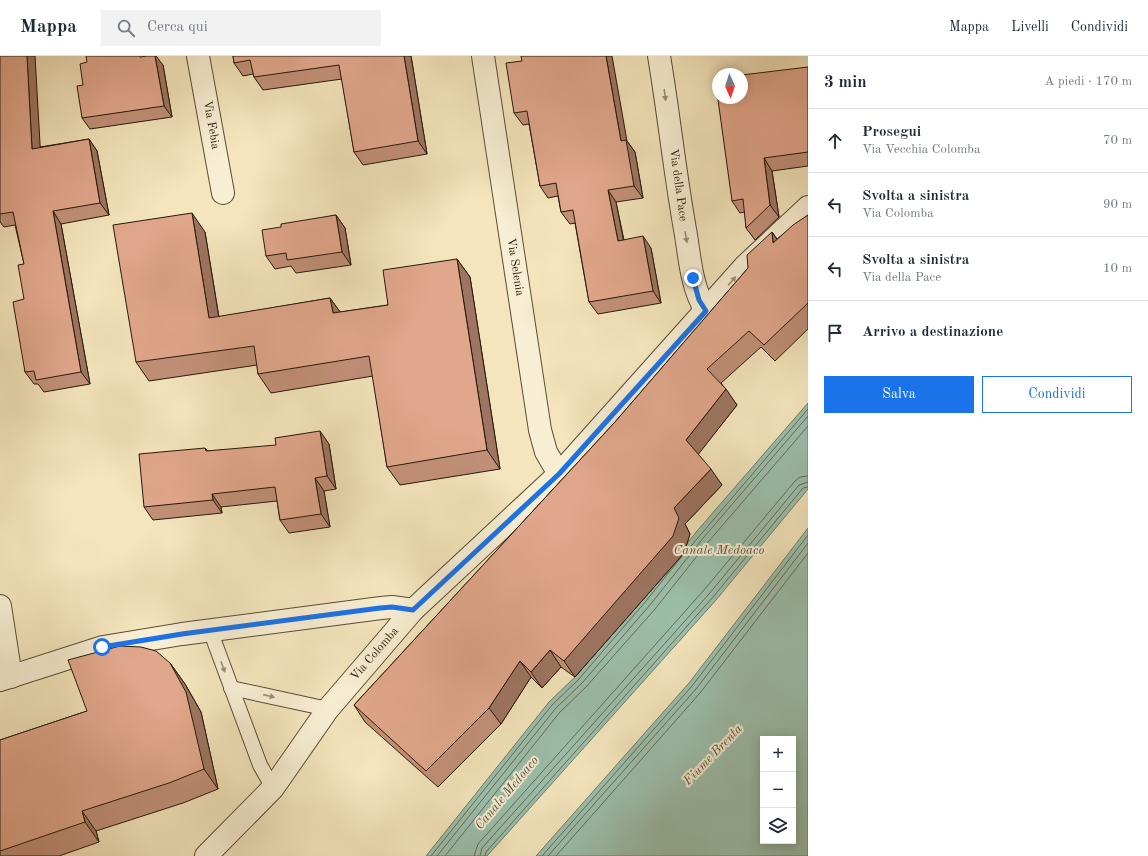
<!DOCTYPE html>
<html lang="it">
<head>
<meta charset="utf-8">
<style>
  :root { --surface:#fff; --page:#f2f2f3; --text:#1f2937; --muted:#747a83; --line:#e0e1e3; --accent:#1a73e8 }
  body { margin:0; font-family:"Old Standard TT",serif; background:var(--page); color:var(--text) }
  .controls { position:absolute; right:12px; bottom:12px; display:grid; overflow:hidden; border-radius:0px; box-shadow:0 2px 10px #0003 }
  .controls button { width:36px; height:36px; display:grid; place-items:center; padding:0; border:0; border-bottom:1px solid var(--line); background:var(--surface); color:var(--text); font:20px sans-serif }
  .compass { position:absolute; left:712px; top:12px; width:36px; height:36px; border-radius:50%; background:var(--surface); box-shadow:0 2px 10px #0003; rotate:177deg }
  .stop { position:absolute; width:12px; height:12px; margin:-9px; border:3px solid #1a73e8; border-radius:50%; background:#fff }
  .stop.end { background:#1a73e8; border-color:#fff; box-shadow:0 1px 4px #0008 }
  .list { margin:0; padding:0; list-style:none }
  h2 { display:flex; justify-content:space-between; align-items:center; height:52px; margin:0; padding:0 16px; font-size:17px }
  h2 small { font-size:13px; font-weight:400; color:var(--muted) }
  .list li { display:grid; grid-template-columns:26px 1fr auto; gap:12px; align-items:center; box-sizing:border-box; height:64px; padding:0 16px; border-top:1px solid var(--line) }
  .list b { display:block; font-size:15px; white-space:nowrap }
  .list p { margin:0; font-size:13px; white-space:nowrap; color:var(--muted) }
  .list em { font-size:13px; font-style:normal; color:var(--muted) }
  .actions { display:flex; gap:8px; padding:12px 16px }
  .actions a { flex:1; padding:9px 0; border:1px solid var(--accent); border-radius:0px; text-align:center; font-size:14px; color:var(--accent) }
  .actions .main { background:var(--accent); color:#fff }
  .icon { flex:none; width:22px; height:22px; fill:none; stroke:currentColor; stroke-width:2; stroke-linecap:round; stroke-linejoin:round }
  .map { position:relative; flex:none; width:808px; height:800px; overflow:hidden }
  header { display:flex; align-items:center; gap:24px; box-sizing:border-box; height:56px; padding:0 20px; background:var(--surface); border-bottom:1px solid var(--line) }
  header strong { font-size:19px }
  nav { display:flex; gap:22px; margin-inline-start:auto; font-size:14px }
  .search { width:280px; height:36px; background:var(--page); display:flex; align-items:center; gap:10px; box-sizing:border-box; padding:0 14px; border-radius:0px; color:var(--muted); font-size:15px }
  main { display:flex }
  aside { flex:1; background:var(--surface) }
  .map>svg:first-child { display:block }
  .water { fill:#9cc0ac; stroke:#6d7d6b; fill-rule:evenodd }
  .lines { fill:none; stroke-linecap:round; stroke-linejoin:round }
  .shore { stroke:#616c5b; stroke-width:1 }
  .service-casing { stroke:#5a4b36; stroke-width:16 }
  .minor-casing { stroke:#5a4b36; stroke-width:24 }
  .service { stroke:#f8eed3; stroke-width:14 }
  .minor { stroke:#f8eed3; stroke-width:22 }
  .wall { fill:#c29078; stroke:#26180a }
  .shaded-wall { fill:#9e7562; stroke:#26180a }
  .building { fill:#e1a78c; stroke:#26180a }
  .oneway { fill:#9a8e79 }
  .route { stroke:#1a73e8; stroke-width:5 }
  .labels { text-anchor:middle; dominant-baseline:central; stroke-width:4; stroke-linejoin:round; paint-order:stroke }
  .street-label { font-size:12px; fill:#26180a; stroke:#f8eed3 }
  .water-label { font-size:13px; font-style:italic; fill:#4f5343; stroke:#f8eed3 }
</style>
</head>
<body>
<header>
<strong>Mappa</strong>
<div class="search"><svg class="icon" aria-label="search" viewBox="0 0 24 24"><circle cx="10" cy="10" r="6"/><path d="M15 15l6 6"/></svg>Cerca qui</div>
<nav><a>Mappa</a><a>Livelli</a><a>Condividi</a></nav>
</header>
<main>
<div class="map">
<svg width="808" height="800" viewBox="0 0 808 800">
  <rect width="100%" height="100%" fill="#f4e5bc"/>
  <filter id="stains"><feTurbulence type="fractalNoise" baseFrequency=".005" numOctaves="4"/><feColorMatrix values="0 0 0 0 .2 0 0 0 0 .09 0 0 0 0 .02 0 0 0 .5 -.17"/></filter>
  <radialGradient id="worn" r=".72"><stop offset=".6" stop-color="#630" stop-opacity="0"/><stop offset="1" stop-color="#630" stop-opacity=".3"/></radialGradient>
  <g class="water">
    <path d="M808 347V433L716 544 487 800H426L549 646 575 621 643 543 697 475Z"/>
    <path d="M808 472V800H536L689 627ZM763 683H793V785H763Z"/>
  </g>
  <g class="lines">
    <g class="shore">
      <path d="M685 497 808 353"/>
      <path d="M431 800 552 649 578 624 646 545 683 499"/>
      <path d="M437 800 556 652 582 627 650 549 704 481 808 360"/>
      <path d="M445 800 560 656 586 631 655 553 709 485 808 370"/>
      <path d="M474 800 478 788 704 534 795 425 800 421 808 420"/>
      <path d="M480 800 482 792 709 538 799 429 808 426"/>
      <path d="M485 800 486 796 713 541 803 432 808 431"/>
      <path d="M542 800 692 630 808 479"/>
      <path d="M548 800 696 633 808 487"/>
      <path d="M556 800 700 637 808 497"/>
    </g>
    <g class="service-casing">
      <g id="service">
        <path d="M210 574 260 709 273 732"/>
        <path d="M231 632 328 653"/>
      </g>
    </g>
    <g class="minor-casing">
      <g id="minor">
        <path d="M198 0 223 137"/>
        <path d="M483 0 540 374 546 396 559 418"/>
        <path d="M659 0C669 59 675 119 686 179 690 205 692 232 706 255"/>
        <path d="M0 550 11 621"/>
        <path d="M0 624 103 591 182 578 381 552 392 551 413 554"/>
        <path d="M206 800 273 732 328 653 413 554 559 418 745 210 808 151"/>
      </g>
    </g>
    <use href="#service" class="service"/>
    <use href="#minor" class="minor"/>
  </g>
  <g class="wall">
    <path d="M0 0 40 91 89 83 97 95 109 159 61 168 90 328 44 336 38 328H34L25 316 24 208 15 169 4 171 0 166Z"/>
    <path d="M233 0H411L427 98 363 109 354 96 342 23 263 34 254 21 253 18 243 20 234 7Z"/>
    <path d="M522 5 627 85 635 96 643 142 616 146 624 184 651 192 661 247 598 258 589 246 575 167 570 168 561 156 558 140 548 142 540 130 529 68 523 69 514 57Z"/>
    <path d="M163 9 172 61 90 73 82 62Z"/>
    <path d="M808 11V110L772 115 779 161 755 184 746 172 745 156 740 157 732 145Z"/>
    <path d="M336 159 345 172 351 209 296 217 291 210 275 213 266 200 281 171Z"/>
    <path d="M808 159V273L775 305 761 291 721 327 737 349 698 398 722 429 685 468 690 478 684 497 575 621 561 611 542 632 531 621 501 668 438 731 365 666 354 649 615 366 748 212 772 176 777 183Z"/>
    <path d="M205 176 219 261 330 242 340 256 388 249 457 203 470 221 500 413 400 429 387 411 373 320 271 337 258 318 257 309 149 325 136 306Z"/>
    <path d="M329 388 336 433 324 435 330 471 289 477 280 464 277 445 221 451 222 457 153 464 144 451 205 392 208 395Z"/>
    <path d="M170 607 185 628 201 656 218 733 183 747 96 775 99 786 59 800H0V684L87 655Z"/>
  </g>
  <g class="shaded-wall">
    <path d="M27 0H35L41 105 32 93Z"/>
    <path d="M155 0H156L163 9 172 61 164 50Z"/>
    <path d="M404 0H411L427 98 418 85Z"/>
    <path d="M606 0H612L627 85 635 96 643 142 634 130 621 85Z"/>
    <path d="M89 83 97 95 109 159 100 147Z"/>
    <path d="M764 102 772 115 779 161 770 149Z"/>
    <path d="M608 134 616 146 626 197 618 185Z"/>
    <path d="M53 155 61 168 90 328 81 316Z"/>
    <path d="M192 157 205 176 222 281 209 262Z"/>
    <path d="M336 159 345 172 351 209 342 196Z"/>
    <path d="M772 176 783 192 773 187Z"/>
    <path d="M643 180 651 192 661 247 653 235Z"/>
    <path d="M457 203 470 221 500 413 487 394Z"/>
    <path d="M330 242 343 260 333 257Z"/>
    <path d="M726 333 737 349 697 400 686 384Z"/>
    <path d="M320 375 329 388 336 433 327 420Z"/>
    <path d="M711 413 722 429 685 468 690 478 684 497 575 621 564 605 674 452Z"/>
    <path d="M315 422 324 435 330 471 321 458Z"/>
    <path d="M212 438 221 451 222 457 213 444Z"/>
    <path d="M550 594 561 611 542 632 531 616Z"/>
    <path d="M520 605 531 621 501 668 489 652Z"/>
    <path d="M170 607 185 628 201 656 218 733 204 713Z"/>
    <path d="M82 755 96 775 99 786 85 766Z"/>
  </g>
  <g class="building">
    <path d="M0 0H27L32 93 89 83 100 147 53 155 81 316 36 324 34 315 25 316 13 246 24 243 18 209 24 208 13 156 0 158Z"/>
    <path d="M86 0H140V1L147 0H155L164 50 82 62 77 30 83 29 80 8 87 6Z"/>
    <path d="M233 0H404L418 85 354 96 339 9 254 21 250 4 234 7Z"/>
    <path d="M521 0H606L621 85 626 84 634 130 608 134 618 185 643 180 653 235 589 246 573 154 561 156 556 127 540 130 527 55 514 57 506 7 522 5Z"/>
    <path d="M808 11V96L764 102 770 149 746 172 743 143 732 145 715 22 718 21V42H742V19Z"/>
    <path d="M192 157 209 262 330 242 333 257 388 249 383 214 457 203 487 394 387 411 369 300 258 318 254 290 136 306 113 169Z"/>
    <path d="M336 159 342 196 287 204 286 197 266 200 262 174 281 171V168Z"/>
    <path d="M808 159V247L764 289 749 275 707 313 726 333 686 384 711 413 674 452 679 462 673 480 564 605 550 594 531 616 520 605 489 652 426 715 354 649 615 366 748 212 747 199 772 176 773 187 793 169Z"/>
    <path d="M320 375 327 420 315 422 321 458 280 464 275 431 212 438 213 444 144 451 139 398 205 392 206 395 276 389 275 382Z"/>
    <path d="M120 590 141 591 156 595 170 607 186 636 204 713 169 727 82 755 85 766 0 795V684L87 655 68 604Z"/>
  </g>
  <defs><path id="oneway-solid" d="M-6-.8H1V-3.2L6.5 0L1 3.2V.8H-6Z"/></defs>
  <g class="oneway">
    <use href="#oneway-solid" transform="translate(665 39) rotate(82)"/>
    <use href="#oneway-solid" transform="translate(686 181) rotate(80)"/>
    <use href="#oneway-solid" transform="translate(732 225) rotate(-49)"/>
    <use href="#oneway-solid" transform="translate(223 611) rotate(70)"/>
    <use href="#oneway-solid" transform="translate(269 640) rotate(13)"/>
  </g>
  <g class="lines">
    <path class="route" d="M102 591 182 578 380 552 392 551 413 554 559 418 706 255 699 244 693 222"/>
  </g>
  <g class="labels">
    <g class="street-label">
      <text transform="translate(211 69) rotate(80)">Via Febia</text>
      <text transform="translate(678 129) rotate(82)">Via della Pace</text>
      <text transform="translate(515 211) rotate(81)">Via Selenia</text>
      <text transform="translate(375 598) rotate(-49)">Via Colomba</text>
    </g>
    <g class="water-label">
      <text x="719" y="494">Canale Medoaco</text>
      <text transform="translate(713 699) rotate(-46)">Fiume Brenta</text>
      <text transform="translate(507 737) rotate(-50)">Canale Medoaco</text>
    </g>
  </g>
  <rect width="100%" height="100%" filter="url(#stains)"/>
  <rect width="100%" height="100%" fill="url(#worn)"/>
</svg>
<div class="controls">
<button>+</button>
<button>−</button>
<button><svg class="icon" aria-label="layers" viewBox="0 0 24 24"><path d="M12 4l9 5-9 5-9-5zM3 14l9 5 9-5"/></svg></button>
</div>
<svg class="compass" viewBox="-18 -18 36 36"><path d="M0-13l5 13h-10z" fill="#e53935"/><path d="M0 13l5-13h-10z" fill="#747a83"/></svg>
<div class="stop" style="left:102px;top:591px"></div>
<div class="stop end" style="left:693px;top:222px"></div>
</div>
<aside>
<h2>3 min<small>A piedi · 170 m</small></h2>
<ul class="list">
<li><svg class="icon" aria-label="ahead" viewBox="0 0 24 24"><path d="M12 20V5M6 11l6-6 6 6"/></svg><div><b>Prosegui</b><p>Via Vecchia Colomba</p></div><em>70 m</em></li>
<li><svg class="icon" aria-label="left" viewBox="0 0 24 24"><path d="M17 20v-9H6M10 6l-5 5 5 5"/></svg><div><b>Svolta a sinistra</b><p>Via Colomba</p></div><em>90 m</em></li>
<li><svg class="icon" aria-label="left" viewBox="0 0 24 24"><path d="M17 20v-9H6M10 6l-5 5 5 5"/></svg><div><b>Svolta a sinistra</b><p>Via della Pace</p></div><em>10 m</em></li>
<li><svg class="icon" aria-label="arrive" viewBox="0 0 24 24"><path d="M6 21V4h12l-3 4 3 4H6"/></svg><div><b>Arrivo a destinazione</b></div></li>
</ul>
<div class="actions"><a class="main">Salva</a><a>Condividi</a></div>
</aside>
</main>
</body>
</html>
